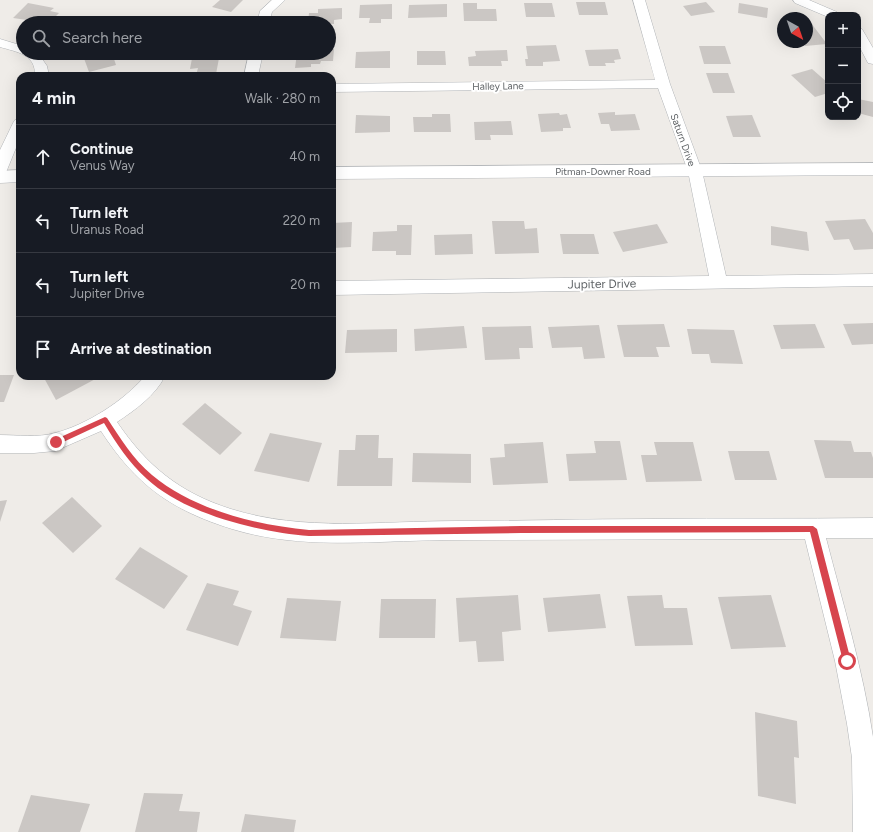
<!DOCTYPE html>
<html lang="en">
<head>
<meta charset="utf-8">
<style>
  :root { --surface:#171b24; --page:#20242c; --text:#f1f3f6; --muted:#9ea1a6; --line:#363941 }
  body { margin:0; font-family:Figtree,sans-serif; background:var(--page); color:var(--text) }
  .controls { position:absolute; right:12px; top:12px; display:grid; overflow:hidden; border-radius:8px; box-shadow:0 4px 16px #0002 }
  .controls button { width:36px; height:36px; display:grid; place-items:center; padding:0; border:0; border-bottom:1px solid var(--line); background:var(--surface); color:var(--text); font:20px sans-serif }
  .compass { position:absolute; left:777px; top:12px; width:36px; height:36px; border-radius:50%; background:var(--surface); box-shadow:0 4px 16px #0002; rotate:140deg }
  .stop { position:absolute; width:12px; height:12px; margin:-9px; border:3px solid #d7454e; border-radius:50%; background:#fff }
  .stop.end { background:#d7454e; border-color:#fff; box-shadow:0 1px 4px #0008 }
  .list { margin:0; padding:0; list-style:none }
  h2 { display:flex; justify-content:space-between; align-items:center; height:52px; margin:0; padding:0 16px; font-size:17px }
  h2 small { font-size:13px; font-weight:400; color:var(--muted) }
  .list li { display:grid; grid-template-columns:26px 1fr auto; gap:12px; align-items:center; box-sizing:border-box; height:64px; padding:0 16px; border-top:1px solid var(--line) }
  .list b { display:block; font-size:15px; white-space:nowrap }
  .list p { margin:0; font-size:13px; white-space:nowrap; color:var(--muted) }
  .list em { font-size:13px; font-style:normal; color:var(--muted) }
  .icon { flex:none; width:22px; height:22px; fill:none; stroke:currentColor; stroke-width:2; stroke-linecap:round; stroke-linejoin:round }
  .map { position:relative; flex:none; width:873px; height:832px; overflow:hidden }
  .search { position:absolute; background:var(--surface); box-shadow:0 4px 16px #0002; left:16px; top:16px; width:320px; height:44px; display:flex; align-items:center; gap:10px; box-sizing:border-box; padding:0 14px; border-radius:22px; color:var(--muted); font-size:15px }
  .panel { position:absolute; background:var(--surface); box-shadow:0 4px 16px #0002; left:16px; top:72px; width:320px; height:308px; border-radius:12px }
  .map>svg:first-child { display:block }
  .building { fill:#cbc7c4 }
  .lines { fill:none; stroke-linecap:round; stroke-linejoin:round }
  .minor-casing { stroke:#b2b5b8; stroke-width:1 }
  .tertiary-casing { stroke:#b2b5b8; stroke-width:1 }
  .minor { fill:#fff; fill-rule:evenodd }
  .tertiary { fill:#fff; fill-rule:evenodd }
  .route { fill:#d7454e }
  .labels { text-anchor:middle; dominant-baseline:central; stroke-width:4; stroke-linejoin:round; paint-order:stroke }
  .far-street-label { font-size:10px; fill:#5f6366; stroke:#fff }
  .street-label { font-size:12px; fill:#5f6366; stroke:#fff }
</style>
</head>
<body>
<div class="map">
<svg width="873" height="832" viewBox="0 0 873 832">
  <rect width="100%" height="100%" fill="#efece8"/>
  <g class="building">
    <path d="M220 0H243L231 12 212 7Z"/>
    <path d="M576 2H605L608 15H579Z"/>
    <path d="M706 2 715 12 691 16 683 6Z"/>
    <path d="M28 3 54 8 50 11 59 13 49 23 13 18Z"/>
    <path d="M463 3H477V9H496L497 21H464Z"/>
    <path d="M524 3H552L555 17H526Z"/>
    <path d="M739 3 768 8 767 18 738 13Z"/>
    <path d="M392 4V19H381V23H369L370 18H359L360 5Z"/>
    <path d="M447 4V17L408 18 409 5Z"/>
    <path d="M342 8V19L334 20V24L308 23 309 13H318V9Z"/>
    <path d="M811 23 827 44 805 46 802 42H807V24Z"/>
    <path d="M556 45 560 61 543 62V66H526L525 59H528L526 46Z"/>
    <path d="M699 46H725L731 64H704Z"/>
    <path d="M329 49H334L333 61H321L320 64H311V67L295 68 297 53H329Z"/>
    <path d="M618 49 621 59 614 60 615 63H605L606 66H589L585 50Z"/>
    <path d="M507 50 508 61H501L502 66H469L468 57 476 56 475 51Z"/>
    <path d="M390 51V68H355L356 52Z"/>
    <path d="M417 51H445L446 65H417Z"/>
    <path d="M82 53H112L116 65 89 72Z"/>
    <path d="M193 53H220L216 74 196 75 198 68 190 69Z"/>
    <path d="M812 69 828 83V93L815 97 791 75Z"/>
    <path d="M706 73H728L735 93H713Z"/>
    <path d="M858 99 873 102V117L858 113Z"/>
    <path d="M615 112V115L635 114 640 130 611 131 609 124H601L598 113Z"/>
    <path d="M559 113 560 115 567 114 571 128H563V131L541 132 538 114Z"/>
    <path d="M432 114H450L451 132H414L413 117H432Z"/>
    <path d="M356 115 390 116V132L355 133Z"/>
    <path d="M752 115 761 137H733L726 116Z"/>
    <path d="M511 121 513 135H490L491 140H475L474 122Z"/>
    <path d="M865 219 873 233V249L854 250 849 239 834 240 825 221Z"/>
    <path d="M492 221H524L525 229 537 228 539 253 495 254Z"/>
    <path d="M352 222 351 247 333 248 332 223Z"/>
    <path d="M657 224 668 243 623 252 613 232Z"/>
    <path d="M397 225H412L411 255H396V251H372L373 232 397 231Z"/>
    <path d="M771 226 807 232 809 251 771 245Z"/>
    <path d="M472 234 473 254 435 255 434 235Z"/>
    <path d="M560 234H594L599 254H563Z"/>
    <path d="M873 323V344L852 345 843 324Z"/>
    <path d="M664 324 670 347H656L659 357H624L617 325Z"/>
    <path d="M815 324 825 348 781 349 773 325Z"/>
    <path d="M599 325 605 358 584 359 582 347 552 348 548 327Z"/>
    <path d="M464 326 467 348 415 351 414 329Z"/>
    <path d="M531 326 533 348H519L520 359 485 360 482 327Z"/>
    <path d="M397 329V352L345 353 347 330Z"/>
    <path d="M687 329 734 330 743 364 711 363 709 354H692Z"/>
    <path d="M0 375H14L4 402H0Z"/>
    <path d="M43 376H101L56 400Z"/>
    <path d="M205 403 242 433 220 455 182 424Z"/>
    <path d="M270 433 322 443 309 482 254 471Z"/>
    <path d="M356 435H379L378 458H393L392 486H337L339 450H355Z"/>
    <path d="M814 440 851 441 854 452H871L873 458V478H825Z"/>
    <path d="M594 441H620L627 480 569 481 566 454 596 453Z"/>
    <path d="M543 442 548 483 493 485 490 458 505 457 504 444Z"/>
    <path d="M654 442H693L702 481 646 482 641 455H657Z"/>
    <path d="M728 451H769L777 480H735Z"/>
    <path d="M413 453 471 454V483L412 482Z"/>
    <path d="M72 497 102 526 73 553 42 523Z"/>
    <path d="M7 500 0 522V501Z"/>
    <path d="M140 547 188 576 164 609 115 579Z"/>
    <path d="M207 583 239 591 233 605 252 611 238 646 186 630Z"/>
    <path d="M600 594 606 628 548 632 543 598Z"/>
    <path d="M518 595 521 630 502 632 504 661 478 662 476 641 459 642 456 598Z"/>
    <path d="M662 595 664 608H687L693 645 635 646 627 596Z"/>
    <path d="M771 595 786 647 731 649 718 597Z"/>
    <path d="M287 598 341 601 336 641 280 638Z"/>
    <path d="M381 599H436L435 638H379Z"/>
    <path d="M755 712 797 721 799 758 794 757 796 804 758 796Z"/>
    <path d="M144 793 183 794 179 811 200 812 197 832H135Z"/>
    <path d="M31 795 90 804 80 832H18Z"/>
    <path d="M245 814 296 820 294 832H241Z"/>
  </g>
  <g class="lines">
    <g class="minor-casing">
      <g id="minor">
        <path d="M272 0H285L272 12 269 23H257L260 11Z"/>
        <path d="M633 0H645L670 84 702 171 726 276 873 274V286L332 295V281L709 276 688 171 658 88 332 92V84L655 80Z"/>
        <path d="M793 0H809L837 12 839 15H828V17L795 3Z"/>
        <path d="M858 28 862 29 873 48V64L868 63 858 44Z"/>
        <path d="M0 39 23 46V53H38L47 66 49 76H35C36 54 17 52 0 47Z"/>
        <path d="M249 53H263L258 76H244Z"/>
        <path d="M20 118V138L5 175 0 176V150L13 123 15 120Z"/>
        <path d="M145 376H165C155 396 135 410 117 422 147 466 180 493 231 509 304 532 381 521 456 521 521 521 586 519 651 519 725 518 799 519 873 518V538H826C843 604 863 670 873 737V832H853L852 758 847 724 835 661 805 539C684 539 564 540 443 540 373 541 301 550 232 529 171 510 136 485 101 431L55 451 34 453H0V435C18 435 38 438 55 433 86 425 124 401 145 376Z"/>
      </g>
    </g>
    <g class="tertiary-casing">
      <g id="tertiary">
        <path d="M873 163V175L332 179V167Z"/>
        <path d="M20 170V182L0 183V171Z"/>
      </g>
    </g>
    <use href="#minor" class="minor"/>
    <use href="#tertiary" class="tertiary"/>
  </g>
  <path class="route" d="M105 417 107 418C120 438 133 459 152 475 194 510 256 525 309 530L521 526H813L817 529 851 661 847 665 843 661 810 532 521 533 309 536C258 532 185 514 147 479 129 463 116 443 104 423L59 444H54V440Z"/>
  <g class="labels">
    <g class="far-street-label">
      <text transform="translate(498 86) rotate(-1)">Halley Lane</text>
      <text transform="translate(683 140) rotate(70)">Saturn Drive</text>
      <text x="603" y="171">Pitman-Downer Road</text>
    </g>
    <g class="street-label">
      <text transform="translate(602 284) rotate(-1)">Jupiter Drive</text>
    </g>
  </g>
</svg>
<div class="controls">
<button>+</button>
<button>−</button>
<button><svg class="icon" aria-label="locate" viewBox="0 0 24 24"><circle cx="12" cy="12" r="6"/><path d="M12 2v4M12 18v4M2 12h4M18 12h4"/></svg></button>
</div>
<svg class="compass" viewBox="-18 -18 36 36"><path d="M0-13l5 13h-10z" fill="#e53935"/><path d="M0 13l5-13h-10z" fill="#9ea1a6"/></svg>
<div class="stop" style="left:847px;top:661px"></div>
<div class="stop end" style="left:56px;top:442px"></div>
<div class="search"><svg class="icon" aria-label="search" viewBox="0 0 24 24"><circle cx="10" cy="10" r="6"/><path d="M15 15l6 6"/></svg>Search here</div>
<section class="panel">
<h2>4 min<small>Walk · 280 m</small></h2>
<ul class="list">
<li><svg class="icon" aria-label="ahead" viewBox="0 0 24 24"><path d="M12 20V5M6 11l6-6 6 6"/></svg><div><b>Continue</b><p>Venus Way</p></div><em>40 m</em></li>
<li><svg class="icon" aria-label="left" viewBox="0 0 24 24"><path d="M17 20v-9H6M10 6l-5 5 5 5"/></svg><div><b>Turn left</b><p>Uranus Road</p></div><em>220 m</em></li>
<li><svg class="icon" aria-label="left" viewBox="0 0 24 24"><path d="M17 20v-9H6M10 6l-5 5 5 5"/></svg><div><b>Turn left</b><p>Jupiter Drive</p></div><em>20 m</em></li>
<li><svg class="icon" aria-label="arrive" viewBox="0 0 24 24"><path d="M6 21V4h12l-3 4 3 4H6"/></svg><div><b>Arrive at destination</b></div></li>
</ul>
</section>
</div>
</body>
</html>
